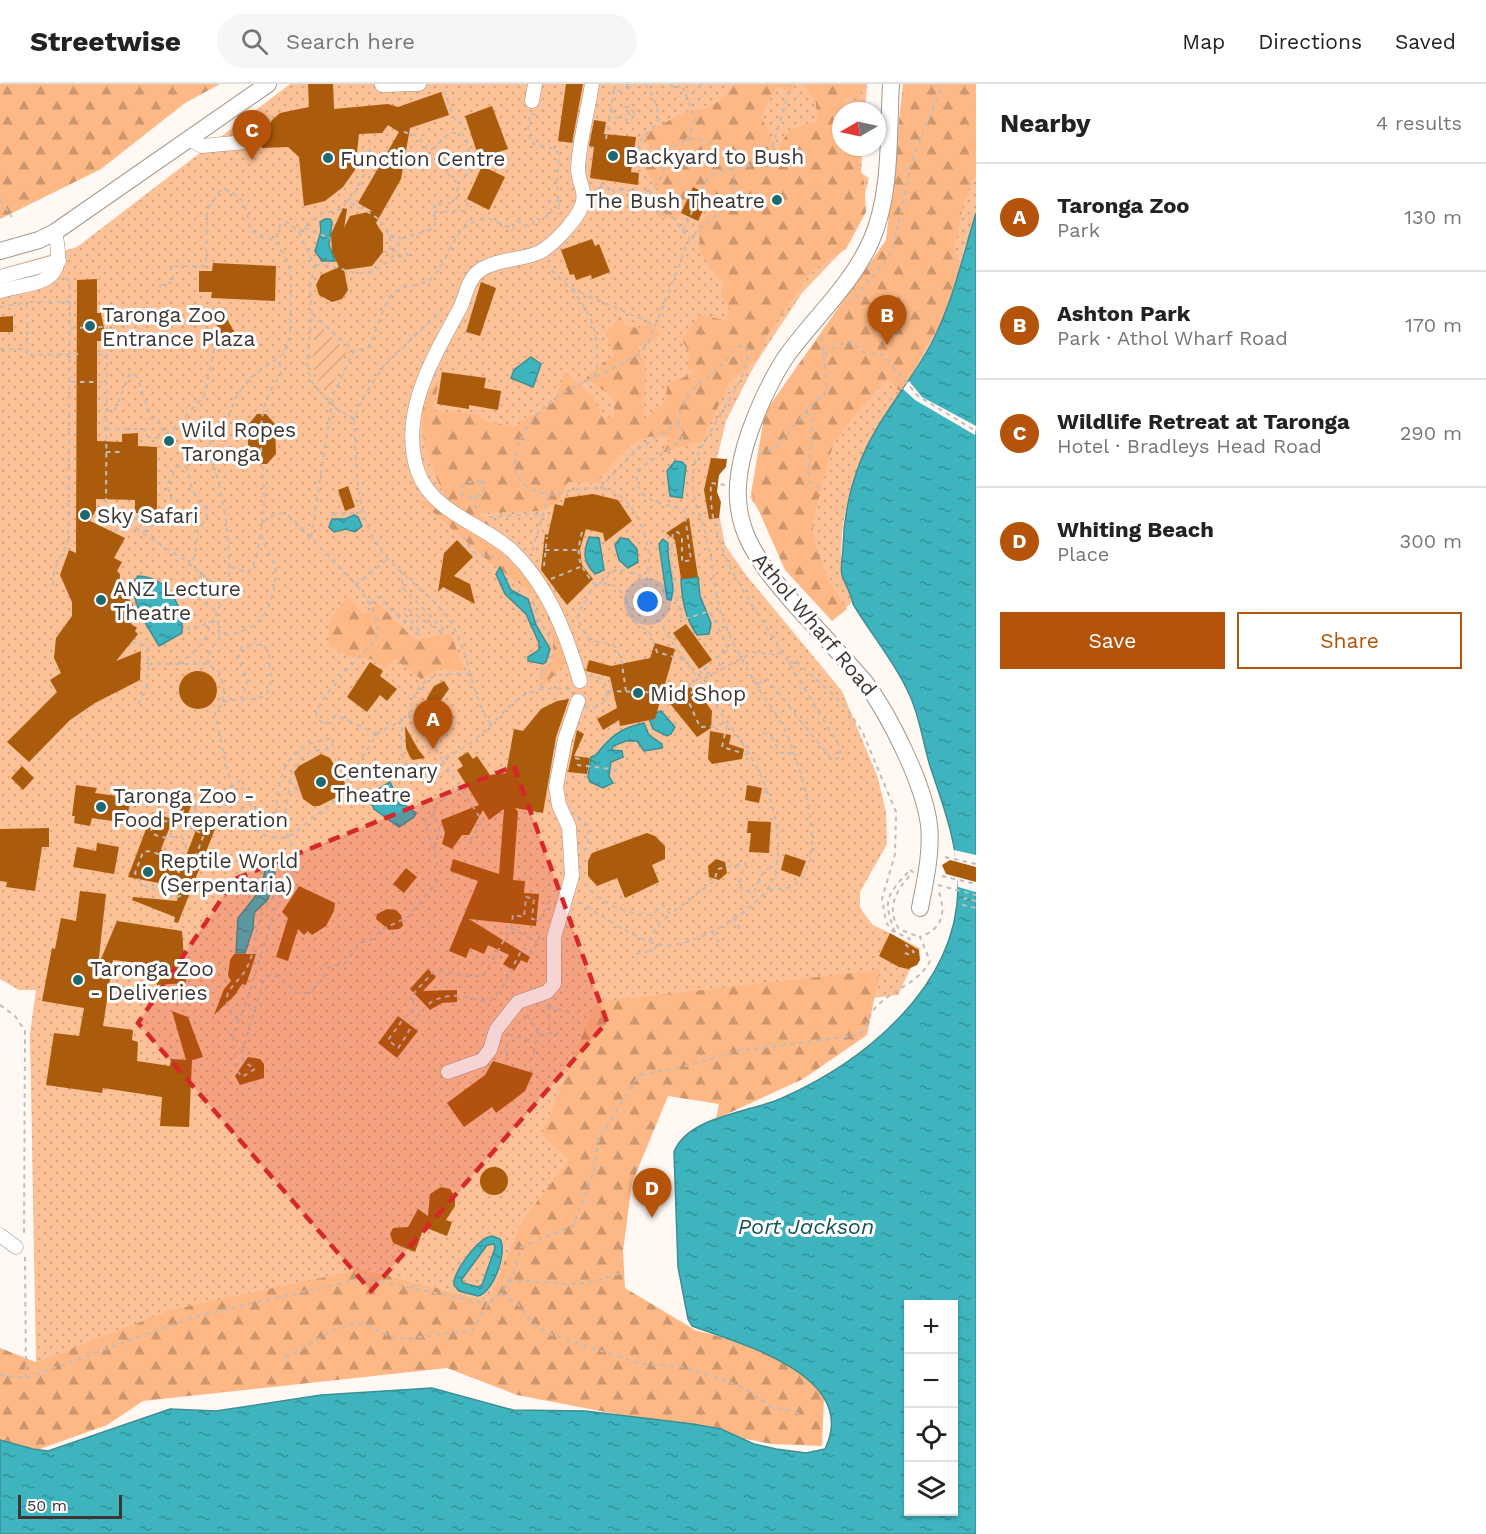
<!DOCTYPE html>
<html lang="en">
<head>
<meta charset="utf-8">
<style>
  :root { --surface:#fff; --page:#f6f6f6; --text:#222; --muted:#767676; --line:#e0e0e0; --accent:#b45309 }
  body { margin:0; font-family:"Work Sans",sans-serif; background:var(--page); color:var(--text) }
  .controls { position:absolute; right:18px; bottom:18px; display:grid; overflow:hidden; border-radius:0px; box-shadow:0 2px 4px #0004 }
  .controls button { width:54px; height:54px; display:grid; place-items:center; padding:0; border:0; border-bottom:2px solid var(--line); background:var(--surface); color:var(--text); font:30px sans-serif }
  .compass { position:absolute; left:832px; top:18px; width:54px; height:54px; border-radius:50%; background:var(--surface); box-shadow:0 2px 4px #0004; rotate:261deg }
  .scale { position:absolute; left:18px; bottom:15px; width:104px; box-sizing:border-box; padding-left:6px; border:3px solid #3d3632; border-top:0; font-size:16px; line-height:21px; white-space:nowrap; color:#3d3632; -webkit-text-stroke:4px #fff; paint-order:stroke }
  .you { position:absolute; left:648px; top:518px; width:21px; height:21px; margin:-15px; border:4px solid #fff; border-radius:50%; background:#1a73e8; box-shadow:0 0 0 9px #1a73e833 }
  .badge { display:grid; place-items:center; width:39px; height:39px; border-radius:50%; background:var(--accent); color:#fff; font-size:20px; font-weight:700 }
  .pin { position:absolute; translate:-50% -50px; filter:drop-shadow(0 2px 3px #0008) }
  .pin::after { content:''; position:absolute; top:32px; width:21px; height:18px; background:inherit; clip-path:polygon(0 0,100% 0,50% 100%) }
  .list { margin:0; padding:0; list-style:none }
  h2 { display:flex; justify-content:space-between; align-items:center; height:78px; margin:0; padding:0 24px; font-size:26px }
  h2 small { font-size:20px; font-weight:400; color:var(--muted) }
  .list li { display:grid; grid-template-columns:39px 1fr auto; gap:18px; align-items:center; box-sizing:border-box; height:108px; padding:0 24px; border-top:2px solid var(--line) }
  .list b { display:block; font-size:22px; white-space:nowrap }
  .list p { margin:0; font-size:20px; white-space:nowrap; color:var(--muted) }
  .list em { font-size:20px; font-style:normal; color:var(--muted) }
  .actions { display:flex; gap:12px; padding:18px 24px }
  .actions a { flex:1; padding:14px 0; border:2px solid var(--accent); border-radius:0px; text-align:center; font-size:21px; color:var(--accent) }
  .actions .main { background:var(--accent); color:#fff }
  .icon { flex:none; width:33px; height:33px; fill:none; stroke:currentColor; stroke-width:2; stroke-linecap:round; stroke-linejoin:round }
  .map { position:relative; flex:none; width:976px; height:1450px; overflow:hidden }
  header { display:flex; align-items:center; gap:36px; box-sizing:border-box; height:84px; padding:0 30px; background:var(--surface); border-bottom:2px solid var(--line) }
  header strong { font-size:28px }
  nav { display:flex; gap:33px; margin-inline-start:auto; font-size:21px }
  .search { width:420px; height:54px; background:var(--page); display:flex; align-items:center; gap:15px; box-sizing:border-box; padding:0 21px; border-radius:33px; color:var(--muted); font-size:22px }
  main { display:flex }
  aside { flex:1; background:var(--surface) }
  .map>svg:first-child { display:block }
  .grass { fill:url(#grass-dots) }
  .forest { fill:url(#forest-firs) }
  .garden { fill:url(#garden-furrows) }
  .water { fill:url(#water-ripples); stroke:#3e8e94; stroke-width:1.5; fill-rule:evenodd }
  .pier { fill:#fff8f3 }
  .building { fill:#aa5c0c; fill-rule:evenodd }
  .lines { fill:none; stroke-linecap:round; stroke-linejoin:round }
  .minor-casing { stroke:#a5968b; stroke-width:15 }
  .major-casing { stroke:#a5968b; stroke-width:18 }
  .path { stroke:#c3bcb7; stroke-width:2; stroke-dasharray:4.5 4.5; stroke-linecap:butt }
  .minor { stroke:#fff; stroke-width:14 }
  .major { stroke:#fff; stroke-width:16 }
  .marked { fill:#d62828; fill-opacity:0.2; stroke:#d62828; stroke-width:4.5; stroke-dasharray:12 8; stroke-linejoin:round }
  .poi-dot { fill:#1d6970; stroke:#fff; stroke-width:2 }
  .labels { text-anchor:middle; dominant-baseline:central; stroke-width:6; stroke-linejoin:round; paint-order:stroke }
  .poi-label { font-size:21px; fill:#3d3632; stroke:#fff; text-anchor:start }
  .street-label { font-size:21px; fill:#3d3632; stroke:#fff }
  .water-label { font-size:22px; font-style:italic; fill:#13565b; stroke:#fff }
</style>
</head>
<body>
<header>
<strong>Streetwise</strong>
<div class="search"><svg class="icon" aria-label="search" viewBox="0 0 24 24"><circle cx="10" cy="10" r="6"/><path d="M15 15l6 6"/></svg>Search here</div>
<nav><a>Map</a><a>Directions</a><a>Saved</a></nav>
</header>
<main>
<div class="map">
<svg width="976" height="1450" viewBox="0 0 976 1450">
  <defs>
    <pattern id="grass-dots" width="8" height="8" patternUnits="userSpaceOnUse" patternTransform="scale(1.5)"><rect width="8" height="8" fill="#fcc196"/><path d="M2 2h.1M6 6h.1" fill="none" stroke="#d9a682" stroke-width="1.8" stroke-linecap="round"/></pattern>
    <pattern id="forest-firs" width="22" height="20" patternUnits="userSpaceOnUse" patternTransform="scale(1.5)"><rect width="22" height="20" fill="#fdb885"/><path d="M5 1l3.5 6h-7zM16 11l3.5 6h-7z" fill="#ce966d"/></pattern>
    <pattern id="garden-furrows" width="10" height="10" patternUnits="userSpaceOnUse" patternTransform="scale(1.5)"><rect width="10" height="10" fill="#fcc196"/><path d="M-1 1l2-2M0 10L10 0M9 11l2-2" fill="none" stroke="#d9a682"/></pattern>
    <pattern id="water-ripples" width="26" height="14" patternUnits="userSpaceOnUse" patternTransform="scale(1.5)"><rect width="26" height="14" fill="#3eb4be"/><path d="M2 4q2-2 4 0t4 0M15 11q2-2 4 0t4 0" fill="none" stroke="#35939b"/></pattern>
  </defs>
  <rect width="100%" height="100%" fill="#fff8f3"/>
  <g class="grass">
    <path d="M290 0H867L865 27H841V63H863L861 89 869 94 854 149 844 165 802 209 754 282 726 337 712 394 725 461 746 491 842 607 878 694 886 728 887 760 860 808V824L873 841 920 864 898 911 856 916 686 961 561 1109 520 1140 488 1217 363 1185 15 1359 0 1356V1264L36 1278 30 949 36 906H19L0 895V185L77 163Z"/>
    <path d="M976 0C976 42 976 86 976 127 975 140 968 154 964 166 960 181 958 196 953 210 916 309 832 373 842 488 843 498 851 507 852 518L832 537 750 413 902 165Z"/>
  </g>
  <g class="forest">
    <path d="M0 0H220L185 19 101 85 0 135Z"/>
    <path d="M735 0H795L792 10 777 2 761 32 777 67 789 46 817 38 816 19 804 0H866L858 15H844L846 27H841V63H855L864 98 866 128 846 165 813 186 769 248 758 274 729 299 701 359H692L659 370 672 354C633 345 618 373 597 399L567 398 560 418 540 427 479 429 548 500 570 546 565 579 542 604 539 584 553 577V556L544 517 492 480 420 417 451 424C434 389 401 326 440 295L432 327 475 330 486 337 514 343 555 317 564 288 593 313 602 333 614 334V314L586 294 614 270 606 249 620 233 625 242 640 244 652 239 660 251 637 264 645 280 644 336 666 316 667 301 695 288 688 284 689 268 682 256 699 231 725 236 730 226 722 214 723 198 701 171 698 141 714 123 702 115 675 134 657 133 661 111 649 89 639 79 659 74 642 51 687 27 705 25 721 16Z"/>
    <path d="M903 0H976V89L963 121 954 166 960 182 941 239 901 309 888 294 857 328 833 360 812 440 817 466 830 500 847 525 832 537 785 486 751 409 765 328 886 156Z"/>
    <path d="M349 513 364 531 378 519 415 556 451 550 464 587 439 585 421 595 395 575 385 585 371 575 349 573 330 562C326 539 332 529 349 513Z"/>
    <path d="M880 886 867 951 803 995 716 1035 719 1020 668 1012 632 1099 623 1167 625 1204 695 1246 784 1270 824 1313 822 1362 772 1360 517 1311 447 1284 143 1317 107 1341 37 1366 0 1356V1264L36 1279 171 1226 363 1185 488 1217 520 1140 569 1076 542 1050 596 918Z"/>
  </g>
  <path class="garden" d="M317 240 347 267 328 310C306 285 313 270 317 240Z"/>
  <g class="water">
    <path d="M976 129V1450H0V1356L33 1365 48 1367 170 1325 216 1327 321 1311 432 1304 513 1326 585 1327 693 1340 721 1345 754 1360 776 1365 806 1369 825 1365C861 1291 738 1259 692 1242L688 1235 678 1183 674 1068C687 1033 749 1028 780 1015 864 978 956 904 958 805 959 763 943 721 930 682 923 659 920 634 910 612 896 580 871 550 853 520 851 508 845 501 842 491 840 483 843 472 843 463 844 423 855 381 876 346 894 315 918 287 934 254 954 214 963 171 976 129ZM908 1220H954V1428H908Z"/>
    <path d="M325 135H330L332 138 329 161 335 177H322L315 167 321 147 320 138Z"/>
    <path d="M531 273 541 280 533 303 511 294 514 286Z"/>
    <path d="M675 377 682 378 686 382 682 414 670 412 667 387Z"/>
    <path d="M354 431 358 433 362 442 355 448 346 445 334 448 329 443 332 435H345Z"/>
    <path d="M589 453 599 454 604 486 595 490C583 478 583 469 589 453Z"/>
    <path d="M620 454 628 455 637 465 638 478 628 484 619 476 615 461Z"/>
    <path d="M663 455 668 459C666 480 677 499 671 516L667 515 659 460Z"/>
    <path d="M500 483 511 506 528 515 536 541 550 565 546 578 543 580 528 577V573L539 566V559L526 530 505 510 496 490Z"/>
    <path d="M138 492C167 493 184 521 182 549L159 562 140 530 131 502Z"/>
    <path d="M698 493 700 512 711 539 709 550 697 551C685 534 682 516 681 495Z"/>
    <path d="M661 627 675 643 671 650 667 652 653 645 648 632Z"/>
    <path d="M644 639 649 651 662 660V664L644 667 637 657H626L613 662 612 666 622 667 623 673 611 678 609 692 613 699 603 704 590 698 588 693 591 673 596 671C610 653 620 644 644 639Z"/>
    <path d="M390 698 399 717 416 729 414 733 399 743 374 725 368 711Z"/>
    <path d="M266 779 275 789 268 815 254 829 253 844 245 869H236L238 834 262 804Z"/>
    <path d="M492 1152 500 1155C508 1168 493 1209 478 1212L459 1207 454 1201C453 1188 478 1154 492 1152ZM494 1160 495 1164 482 1201 478 1203 463 1199 462 1195 487 1161Z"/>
  </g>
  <g class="pier">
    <path d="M909 297 922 313 976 342 975 351 915 316 903 305Z"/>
    <path d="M954 766 976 771V808L958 803Z"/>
  </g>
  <g class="building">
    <path d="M308 0H333L334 25 388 20 398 23 441 8 449 31 410 44 401 95 376 139 383 150V168L372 182 344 186 348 206 342 215 332 218 319 211 316 201 321 191 339 183 332 168 331 150 343 124 347 125 344 144 350 132 372 127 358 119 399 48 388 41 382 49 359 50 355 86 343 103 325 117 304 122 299 73 288 63 262 64V55L272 36 280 29 309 23Z"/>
    <path d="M566 0H583L572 59 558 57Z"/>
    <path d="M492 22 508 65 479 74 465 32Z"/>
    <path d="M594 36 606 38 604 50 636 53 631 88 639 89 638 101 590 94 594 63 589 62Z"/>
    <path d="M482 82 505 93 489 126 467 115Z"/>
    <path d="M693 103 710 112 698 137 681 129Z"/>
    <path d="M592 155 595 162 599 160 610 188 592 195 591 191 576 196 574 190 570 191 561 166Z"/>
    <path d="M213 179 276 182 275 217 211 214 212 208H199V187H212Z"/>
    <path d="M97 195V229H101L104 244 101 257H97V357L122 358V350L138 349V362L157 363V429H135V416L96 415V426L90 437 125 454 114 474 122 478 117 487 120 490 119 504 133 520 131 540 137 544 135 547 138 550 116 577 141 567 140 596 95 619 70 636 29 678 7 658 57 608 50 596 61 589 54 574 56 554 72 532V518L60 491 69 466 76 469 77 196Z"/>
    <path d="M481 198 496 204 480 252 466 248Z"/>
    <path d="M222 226 236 251 225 257 212 232Z"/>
    <path d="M13 232V248H0V233Z"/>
    <path d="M442 288 486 294 484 304 501 307 498 326 469 321V325L437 320Z"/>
    <path d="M257 330H266L275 340 276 370 267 380H257L248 371V341Z"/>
    <path d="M711 374 727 375 726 383 719 391 717 408 721 418 719 434 709 435 704 406Z"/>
    <path d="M348 402 355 423 345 427 338 406Z"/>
    <path d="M593 410 618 416 632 437 605 458 603 449 586 445 580 465 582 481 593 495 567 521 541 486 545 450 548 451 555 420 563 422 565 414Z"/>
    <path d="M689 434 698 493 681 495 675 456 666 449Z"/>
    <path d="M457 456 473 473 454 492 470 500 475 520 443 503 438 508 444 469Z"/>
    <path d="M686 540 712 576 699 585 673 549Z"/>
    <path d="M655 559 675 565 655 635 620 642 619 636 603 646 597 635 617 624 610 593 586 587 589 576 611 582 650 574Z"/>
    <path d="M370 578 383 587 380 592 397 605 387 617 380 611 367 628 347 613Z"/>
    <circle cx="198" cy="606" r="19"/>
    <path d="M444 597 449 605 439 619 443 641 430 642 427 614 434 602Z"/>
    <path d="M690 603 702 613 712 627 711 644 697 653 668 617Z"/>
    <path d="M569 615 556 653 543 729 515 724 518 728 513 796 525 797 524 809 539 810 536 842 469 835 530 873 527 879 521 876 514 887 503 880 509 871 488 861 484 870 470 864 466 874 449 867 478 797 450 787 453 775 499 790 504 725 489 736 483 726 469 751H462L452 765 442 760 445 749 441 736 479 721 457 686 463 682 458 674 468 668 473 675 477 672 490 691 506 689 514 645 523 647 541 625 557 617Z"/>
    <path d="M405 642 418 665 425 674 413 676 410 673 406 664Z"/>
    <path d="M577 646 584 650 574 672 590 674 587 690 568 688Z"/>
    <path d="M710 647 731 651 729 660 744 665 742 675 712 680 708 675Z"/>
    <path d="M321 670 330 674 346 701 341 711 319 722H313L303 715 294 688 299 682Z"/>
    <path d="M22 682 34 694 23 706 11 694Z"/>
    <path d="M76 701 97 704 95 709 131 714 126 739 92 734 90 742 74 739 75 732H72Z"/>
    <path d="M747 701 762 704 759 719 745 716Z"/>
    <path d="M177 716 191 722 188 730 217 740 178 839 174 838 175 833 132 816 133 813 177 817 179 803 128 793 152 729 170 734ZM173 735 196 746 179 790 161 765Z"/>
    <path d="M748 737 771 738 769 769 749 768 751 749H747Z"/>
    <path d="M49 744V763H42L35 807 6 803 7 798 0 797V745Z"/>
    <path d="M647 749 655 752 665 762V775L652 781 659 798 625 814 617 794 597 802 588 792V777L592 769Z"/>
    <path d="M97 759 119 763 114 790 73 783 77 763 96 767Z"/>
    <path d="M785 770 806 777 800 793 781 786Z"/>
    <path d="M716 775 725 778 727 789 719 796 709 793 708 782Z"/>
    <path d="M950 776 976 783V798L946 790 942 781Z"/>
    <path d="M406 784 417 793 404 809 393 800Z"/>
    <path d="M299 802 335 819 334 827 326 842 312 851 308 847 304 851 298 845 288 877 276 873 288 834 282 828Z"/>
    <path d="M80 807 106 810 98 882 117 837 182 847 186 899 157 901 155 881 113 876 103 942 133 946 132 956 138 958 137 977 170 982 171 975 186 976 172 927 188 933 203 973 192 976 189 1043 160 1042 162 1013 103 1004 102 1009 46 1001 54 949 79 952 84 924 42 917 52 864 55 865 61 834 76 837Z"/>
    <path d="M387 825 396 826 401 831 403 842 399 845 389 846 376 835 377 830Z"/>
    <path d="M890 849 919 866 920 876 917 881 908 885 899 883 879 872Z"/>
    <path d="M234 870H256L246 901 242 900 235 911 214 931 224 905 231 897 228 892 230 876Z"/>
    <path d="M428 885 436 893 423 907 457 906V918L442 919 430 926 410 905Z"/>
    <path d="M398 932 418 947 397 974 378 959Z"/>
    <path d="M248 973 260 975 264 980V994L240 1001 235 992Z"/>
    <path d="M493 977 533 989 525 1007 496 1029 492 1023 464 1043 447 1019 485 991Z"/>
    <circle cx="494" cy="1097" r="14"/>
    <path d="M441 1103 450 1105 455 1113V1122L446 1136 452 1138 447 1152 424 1143 415 1168 393 1159 390 1150 393 1144 408 1143 418 1125 428 1132 430 1110Z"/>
  </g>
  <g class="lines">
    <g class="minor-casing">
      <g id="minor">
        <path d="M382 1 419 0"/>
        <path d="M532 17 535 0"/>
        <path d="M189 55 202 62 245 58"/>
        <path d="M0 193 59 177"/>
        <path d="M0 207C42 196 67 202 55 148"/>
        <path d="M580 597C566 549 548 501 511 466 482 440 432 428 418 388 398 331 433 274 459 226 466 213 467 196 479 187 497 174 521 177 540 168 554 160 577 136 582 121 587 108 578 98 578 85 579 57 588 28 592 0"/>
        <path d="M448 988 482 976 490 966 496 946 518 918 547 908 554 900V853L572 792 569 743 559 721 556 703 565 655 578 617"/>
        <path d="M0 1151 16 1163"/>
      </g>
    </g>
    <g class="major-casing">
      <g id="major">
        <path d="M891 0C888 50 892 110 871 157 852 200 815 233 788 270 771 294 760 320 750 347 722 428 744 463 797 523 820 548 842 572 864 597 889 630 924 700 929 741 932 768 925 797 920 824"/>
        <path d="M0 167 39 156 55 148 268 0"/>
      </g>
    </g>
    <g class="path">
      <path d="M626 0H631"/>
      <path d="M645 0C653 11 661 26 657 40 638 57 641 51 637 77L644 82 647 80 650 69 662 64H672"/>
      <path d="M671 0 673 5 682 1 686 11"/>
      <path d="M614 6 616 0"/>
      <path d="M444 7 456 39H466"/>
      <path d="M612 25 615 33 627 36 630 32 625 23H629L634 29 632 36"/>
      <path d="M536 31 530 30 528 46 531 59 555 65 559 71 557 96 559 131"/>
      <path d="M606 55 614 6 622 8 635 0"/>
      <path d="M687 56 695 35 686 11 697 6 701 0"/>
      <circle cx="604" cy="114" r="11"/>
      <path d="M601 103 602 95"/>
      <path d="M650 107 658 127 673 134 690 156"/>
      <path d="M0 116 12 133"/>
      <path d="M348 117C363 99 370 82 370 58"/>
      <path d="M434 128 465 127 469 117"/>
      <path d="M304 144 330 154"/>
      <path d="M683 147 708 93C727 81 752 87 770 72L791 0"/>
      <path d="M299 148 318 131 341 125 348 117C370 130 394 137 390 166"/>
      <path d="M390 152 397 151 400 155"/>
      <path d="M383 168 396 167 400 155 433 145 435 140 434 120 451 119 457 114 458 100 445 87 446 73 457 71 461 86 466 92 471 80 466 53 461 49H450L431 66H427L418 52 404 48"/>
      <path d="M315 181C351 180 360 206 394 171L400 173 406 169 410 174"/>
      <path d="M66 194 70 197V244"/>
      <path d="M159 202 174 198 170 182H206L207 126 222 104C247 114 245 122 251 147L275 157"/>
      <path d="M572 205 655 241"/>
      <path d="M855 214 889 172 894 161 911 79 943 0"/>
      <path d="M70 218H27V271L78 270"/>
      <path d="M0 223 27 218"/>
      <path d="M312 230 354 267"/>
      <path d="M0 265H27"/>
      <path d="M824 270 836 262 850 257 864 268 883 271 918 312 974 346"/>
      <path d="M97 271 107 270"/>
      <path d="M596 293 638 271 648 259C658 235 668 211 677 186 681 177 684 165 690 156 703 135 725 136 733 105 740 79 716 50 688 56 683 57 677 61 672 64 663 82 662 111 636 108 628 107 620 104 612 107"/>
      <path d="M71 298H107"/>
      <path d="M805 329 811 332C814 355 807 375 809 398L822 405"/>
      <path d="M354 335C357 384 353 439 390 477 410 498 435 514 451 539 471 571 469 609 491 641"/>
      <path d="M678 339C685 296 716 295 736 264L742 261 746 263C757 289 700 352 694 382 689 412 699 425 706 452 714 478 713 507 722 532 730 555 745 581 757 602 765 616 777 629 784 644 801 679 845 816 767 805"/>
      <path d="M106 345H144L148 353 166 354 158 335H152L136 291H129L115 326H107"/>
      <path d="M165 350 172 347 204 312 216 257"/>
      <path d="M106 368H121"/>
      <path d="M759 370 776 364 815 317 824 312 827 301 822 254 825 250"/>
      <path d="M481 397 485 399 483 411 467 413 462 410V402L467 398Z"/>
      <path d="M725 401 711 399C707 465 750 516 783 569 802 600 821 632 840 663V674L831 675 767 595 756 600"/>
      <path d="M600 404 638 365 678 339 682 343V356L638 386C631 417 662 420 684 425L691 476 682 478V454L678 448 673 449C669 478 674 508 682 536L710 527 729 566 716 574 722 584"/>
      <path d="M549 411C565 409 585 402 600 404 631 407 648 448 649 475 649 485 645 497 647 507 654 538 681 569 698 595L710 588 707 583 700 587 705 594 753 568 777 571 782 567"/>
      <path d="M475 412 476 427"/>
      <path d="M332 431 361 428"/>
      <path d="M489 433 534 430 542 432"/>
      <path d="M262 440C271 388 244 335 281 291L279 276"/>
      <path d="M143 448 170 427 172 416 167 401 177 383 183 382 187 384C191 400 192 414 206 424L207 433 198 446 195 472 190 481"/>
      <path d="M582 448C575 475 579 481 596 502L617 485 648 494"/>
      <path d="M115 449 122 435H145V429"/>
      <path d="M463 452 473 468 499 475"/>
      <path d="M545 466H578"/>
      <path d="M532 467 549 411C543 409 536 408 531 405 496 385 526 339 546 321 561 309 578 301 595 293 602 259 594 231 571 205 563 196 554 191 548 181"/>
      <path d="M544 482 547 453"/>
      <path d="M231 483 248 489 256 476 260 452"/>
      <path d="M202 490 194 502 195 512 216 527"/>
      <path d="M551 495 580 483"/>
      <path d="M53 501C53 480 62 475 68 456L70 244 107 243 106 421 111 428 183 475 228 511 216 527 220 552"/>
      <path d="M355 501 388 475"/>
      <path d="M228 511C232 476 226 402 208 372L210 358 222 348 237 311 250 294 285 269 290 251 291 195 288 178 276 157 280 141 287 138 299 148 314 181 310 204 312 230 307 279 311 297 331 321 354 335 362 315 385 280 442 226"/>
      <path d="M533 517 537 533 551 555"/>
      <path d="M370 520 378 513 418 551 421 549 405 530 409 526 442 549 444 546 402 503V489"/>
      <path d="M185 533 189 545C200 546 205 537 216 538"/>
      <path d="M132 558 148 562C148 581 151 610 135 622"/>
      <path d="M148 580H208L219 588 224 604 223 618 215 629C223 663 235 766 286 753 295 751 305 740 312 734 321 727 330 724 338 715"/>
      <path d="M178 580C195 567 208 559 210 537"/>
      <path d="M208 580 209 569 220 552C252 546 263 542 273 509 275 501 277 490 275 482 267 460 244 437 283 429L293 435 310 453"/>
      <path d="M789 580 795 576 845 622 862 647 896 728 895 770 882 815 886 838 891 846 910 855 906 861 914 868 910 871 905 869"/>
      <circle cx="591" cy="608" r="16"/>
      <path d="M702 602 686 612 700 643 717 642 725 638"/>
      <path d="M419 604 428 607"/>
      <path d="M541 604V586L548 585 555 566"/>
      <path d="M626 607 621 574 614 561 589 556 577 535 579 525C588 519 587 508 595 503 619 489 630 522 634 538L650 549 657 568 684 576"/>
      <path d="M223 618C247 611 275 626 270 586 270 576 269 566 262 560L242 563 238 574 248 597 241 615"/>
      <path d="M409 632C414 594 435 586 470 591"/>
      <path d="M401 634C405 654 394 667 410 684"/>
      <path d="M727 641 722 663 752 672"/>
      <path d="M763 648 771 653 781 669H793"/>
      <path d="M377 650 336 631 331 639H322L316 631C320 616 331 605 341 593 349 582 374 560 377 551 385 521 330 474 311 454L333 311 354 267 370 263C374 250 383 223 391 212 401 199 417 204 429 196 453 177 448 140 487 134L513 145 516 137 531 143 535 134 540 136 552 129 549 118 560 117"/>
      <path d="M575 674 579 675 578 681 619 686"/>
      <path d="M347 696 377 650 409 632 417 636 442 675"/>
      <path d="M298 703 289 707 283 741 293 763 296 779 292 796 274 828 248 913 233 950 235 984 242 993 255 985 243 977 241 970 264 895 272 890 280 893 296 909H311L329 883 345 879 360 859 373 855 381 846 408 833 436 799 440 787 434 769 439 744 434 731 435 721 460 704"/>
      <path d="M763 708 769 709"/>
      <path d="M220 710 227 723 222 739"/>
      <path d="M197 724 186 720 177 741 166 737 153 739 151 747C159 757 171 752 182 753L186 762 174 786 165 783 163 773C157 769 150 766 143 768L135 789 142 801 175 814 180 812 203 753 201 749 192 745 190 741C199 721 197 712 219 709 225 709 233 700 239 697L252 725 261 726 265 733 271 734 276 728C279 689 286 659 331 655L333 663C328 667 325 665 319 666 297 671 291 685 289 705"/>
      <path d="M252 725 261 741 270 744 283 741"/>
      <path d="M434 731 426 734 425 738 434 769"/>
      <path d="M578 732 588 742V760L584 768"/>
      <path d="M169 753 177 741"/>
      <path d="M470 757 480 741 479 732 442 676C454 669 468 662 478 653 514 622 517 600 570 605"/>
      <path d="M945 773 976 780"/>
      <path d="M910 786 913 788C897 805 885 823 899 845L919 853"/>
      <path d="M942 792 976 800"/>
      <path d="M585 799C595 818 631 832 652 831L663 821 670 830 714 797 718 785 746 779 738 802 753 810 763 788 775 780"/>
      <path d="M938 801 976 811"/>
      <path d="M976 817 965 814 963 821 976 824"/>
      <path d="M579 818C601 831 639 859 664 861 695 864 761 824 773 796 780 778 779 751 775 733 762 674 728 644 698 595L676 609 607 607"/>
      <path d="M733 833 740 845"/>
      <path d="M511 844 537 858"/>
      <path d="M712 848 719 858"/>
      <path d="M895 848C882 815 887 811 910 786"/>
      <path d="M540 851 531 870 523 864C511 883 507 903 490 917 480 919 472 913 462 912 421 909 418 936 398 964L388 956 404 934 412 928 414 909 433 888C452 885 465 896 484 891L511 844 513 831 524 833 526 813 534 815 532 835 540 836 550 816"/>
      <path d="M649 857 657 842 669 831"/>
      <path d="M636 870 647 868 661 861"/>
      <path d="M0 921 15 932 25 947 24 1153"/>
      <path d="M548 921 550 948"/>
      <path d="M549 923 570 928"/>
      <path d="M527 931 540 951"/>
      <path d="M238 935 231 932C229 925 225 916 228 909 232 901 240 895 245 887 262 857 249 836 276 812L284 813"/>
      <path d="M508 950 534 958"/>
      <path d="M534 969C534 952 543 946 559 950"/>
      <path d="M507 972 508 955"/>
      <path d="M25 1173 26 1294"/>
      <path d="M508 1198C529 1195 548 1200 569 1200 588 1200 606 1194 624 1188"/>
      <path d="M412 1205 414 1198"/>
      <path d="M501 1210 517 1219 533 1240 550 1250 641 1280 679 1282 712 1292 742 1303 770 1322 802 1330"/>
      <path d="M285 1273C306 1265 326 1247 348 1241 366 1235 379 1250 396 1254 415 1257 448 1246 471 1248L488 1220 501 1210 514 1188 521 1163 573 1142 593 1090 599 1054 639 991 675 985 738 967 860 951C868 943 868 931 876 923 893 905 918 900 930 877L920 853C943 844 946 830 939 808"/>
      <path d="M0 1291 26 1294 197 1232 364 1194 488 1220"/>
    </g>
    <use href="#minor" class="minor"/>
    <use href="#major" class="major"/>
  </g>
  <path class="marked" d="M514 682 607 938 371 1207 138 939 235 795Z"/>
  <g class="poi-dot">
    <circle cx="613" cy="72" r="6"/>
    <circle cx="328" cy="74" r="6"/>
    <circle cx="777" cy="116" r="6"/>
    <circle cx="90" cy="242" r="6"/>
    <circle cx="169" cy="357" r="6"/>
    <circle cx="85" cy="431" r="6"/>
    <circle cx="101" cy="516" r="6"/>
    <circle cx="638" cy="609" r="6"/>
    <circle cx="321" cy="698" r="6"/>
    <circle cx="101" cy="723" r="6"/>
    <circle cx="148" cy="788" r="6"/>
    <circle cx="78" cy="896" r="6"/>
  </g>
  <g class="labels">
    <g class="poi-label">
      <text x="625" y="72">Backyard to Bush</text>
      <text x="340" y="74">Function Centre</text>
      <text x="765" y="116" text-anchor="end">The Bush Theatre</text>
      <text x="102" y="230">Taronga Zoo<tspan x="102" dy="24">Entrance Plaza</tspan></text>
      <text x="181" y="345">Wild Ropes<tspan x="181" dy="24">Taronga</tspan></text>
      <text x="97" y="431">Sky Safari</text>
      <text x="113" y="504">ANZ Lecture<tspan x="113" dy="24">Theatre</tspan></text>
      <text x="650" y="609">Mid Shop</text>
      <text x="333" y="686">Centenary<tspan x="333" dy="24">Theatre</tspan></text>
      <text x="113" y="711">Taronga Zoo -<tspan x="113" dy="24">Food Preperation</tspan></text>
      <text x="160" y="776">Reptile World<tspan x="160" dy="24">(Serpentaria)</tspan></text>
      <text x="90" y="884">Taronga Zoo<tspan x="90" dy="24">- Deliveries</tspan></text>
    </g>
    <g class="street-label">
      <text transform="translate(815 540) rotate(50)">Athol Wharf Road</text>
    </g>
    <g class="water-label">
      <text x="806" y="1142">Port Jackson</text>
    </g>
  </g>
</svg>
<div class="controls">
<button>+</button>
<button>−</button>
<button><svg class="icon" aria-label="locate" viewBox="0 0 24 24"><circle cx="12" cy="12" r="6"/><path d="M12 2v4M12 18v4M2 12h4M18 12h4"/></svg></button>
<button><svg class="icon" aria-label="layers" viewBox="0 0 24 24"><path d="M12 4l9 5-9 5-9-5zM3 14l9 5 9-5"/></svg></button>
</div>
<svg class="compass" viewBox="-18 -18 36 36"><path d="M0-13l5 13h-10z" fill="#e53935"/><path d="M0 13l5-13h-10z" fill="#767676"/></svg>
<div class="scale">50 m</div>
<div class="you"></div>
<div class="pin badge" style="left:433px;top:665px">A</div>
<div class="pin badge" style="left:887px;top:261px">B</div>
<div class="pin badge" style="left:252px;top:76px">C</div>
<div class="pin badge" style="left:652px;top:1134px">D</div>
</div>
<aside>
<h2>Nearby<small>4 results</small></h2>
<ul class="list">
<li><span class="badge">A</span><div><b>Taronga Zoo</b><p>Park</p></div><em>130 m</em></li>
<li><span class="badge">B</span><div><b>Ashton Park</b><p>Park · Athol Wharf Road</p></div><em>170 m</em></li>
<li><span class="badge">C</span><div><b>Wildlife Retreat at Taronga</b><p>Hotel · Bradleys Head Road</p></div><em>290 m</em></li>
<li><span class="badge">D</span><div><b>Whiting Beach</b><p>Place</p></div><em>300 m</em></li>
</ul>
<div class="actions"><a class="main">Save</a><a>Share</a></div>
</aside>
</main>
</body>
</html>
